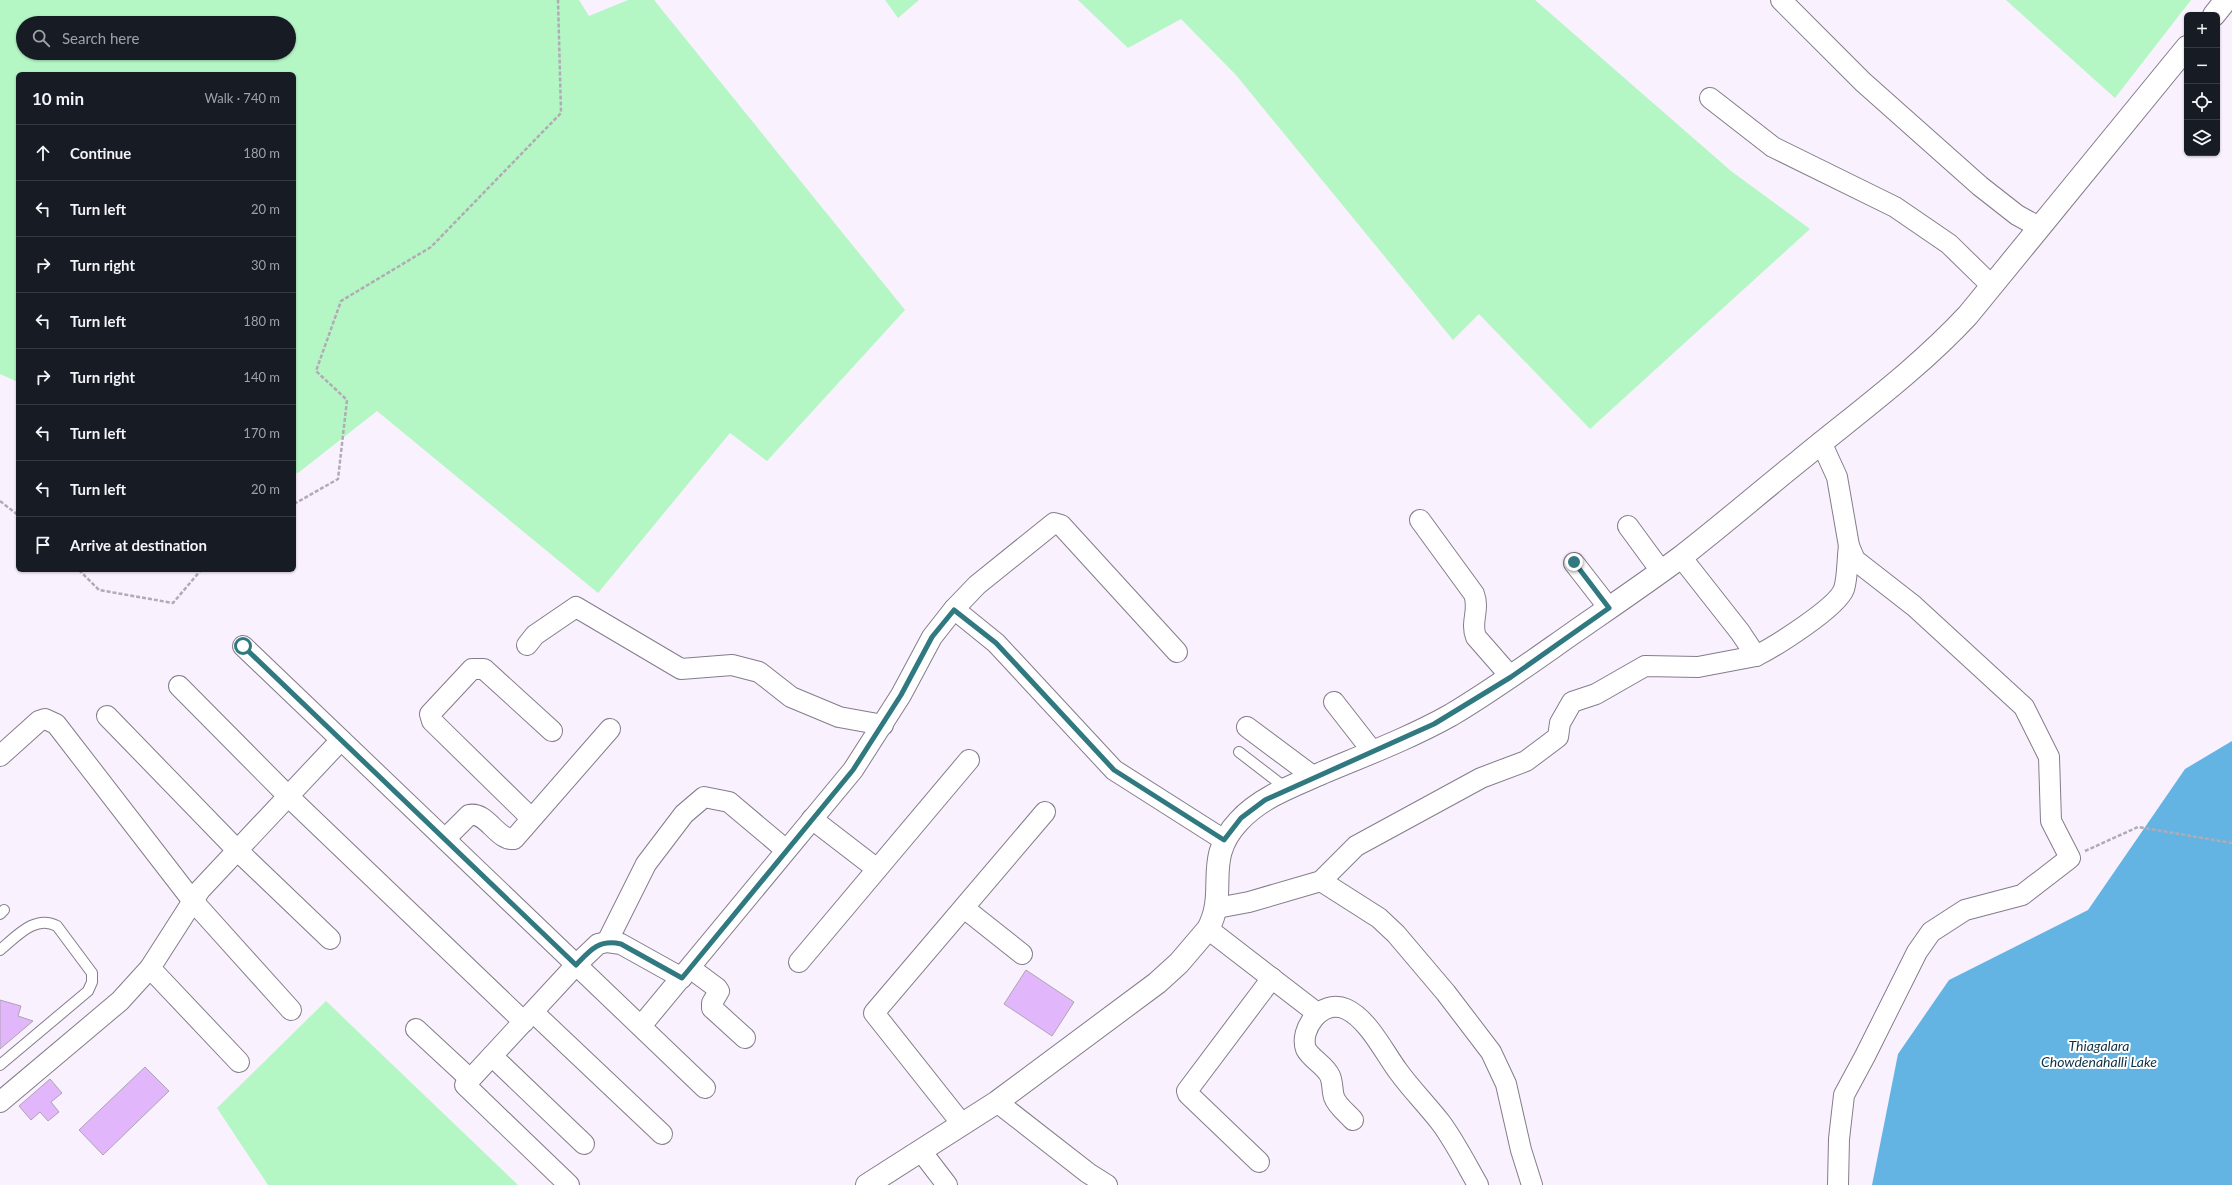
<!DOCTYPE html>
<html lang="en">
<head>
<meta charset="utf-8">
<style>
  :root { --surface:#171b24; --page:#242831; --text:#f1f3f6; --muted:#9ea1a6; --line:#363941 }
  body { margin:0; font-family:Lato,sans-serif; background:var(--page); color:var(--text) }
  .controls { position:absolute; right:12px; top:12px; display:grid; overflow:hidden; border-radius:6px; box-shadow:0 1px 3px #0004 }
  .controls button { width:36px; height:36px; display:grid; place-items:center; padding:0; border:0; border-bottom:1px solid var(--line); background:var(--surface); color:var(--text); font:20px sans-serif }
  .stop { position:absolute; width:12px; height:12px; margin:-9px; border:3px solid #307980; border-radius:50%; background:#fff }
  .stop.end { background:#307980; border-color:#fff; box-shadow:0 1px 4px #0008 }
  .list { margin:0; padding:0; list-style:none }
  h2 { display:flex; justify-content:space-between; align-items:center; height:52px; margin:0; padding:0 16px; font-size:17px }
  h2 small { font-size:13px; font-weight:400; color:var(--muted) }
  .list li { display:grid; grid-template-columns:26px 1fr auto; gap:12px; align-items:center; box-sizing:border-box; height:56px; padding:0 16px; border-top:1px solid var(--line) }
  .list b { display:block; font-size:15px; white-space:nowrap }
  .list em { font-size:13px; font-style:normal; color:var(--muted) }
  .icon { flex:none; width:22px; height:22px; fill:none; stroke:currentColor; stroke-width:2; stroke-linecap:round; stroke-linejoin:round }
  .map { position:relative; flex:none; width:2232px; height:1185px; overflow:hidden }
  .search { position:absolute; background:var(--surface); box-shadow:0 1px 3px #0004; left:16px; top:16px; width:280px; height:44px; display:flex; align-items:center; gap:10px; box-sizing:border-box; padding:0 14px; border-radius:22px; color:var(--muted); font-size:15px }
  .panel { position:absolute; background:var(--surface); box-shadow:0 1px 3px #0004; left:16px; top:72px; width:280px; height:500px; border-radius:6px }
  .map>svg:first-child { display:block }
  .green { fill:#b5f6c5; fill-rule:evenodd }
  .water { fill:#64b4e3 }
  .building { fill:#e1b6fa; stroke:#ada4b3 }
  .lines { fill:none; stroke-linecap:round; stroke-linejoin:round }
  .service-casing { stroke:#857c8b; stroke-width:12 }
  .minor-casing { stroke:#857c8b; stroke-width:22 }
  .tertiary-casing { stroke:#857c8b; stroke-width:24 }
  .path { stroke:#b1abb5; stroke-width:2.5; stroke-dasharray:4 2; stroke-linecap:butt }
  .service { stroke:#fff; stroke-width:10 }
  .minor { stroke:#fff; stroke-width:20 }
  .tertiary { stroke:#fff; stroke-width:22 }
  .route { stroke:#307980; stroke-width:5 }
  .labels { text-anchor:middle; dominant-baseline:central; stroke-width:4; stroke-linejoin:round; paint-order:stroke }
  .water-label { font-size:14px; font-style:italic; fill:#0e3246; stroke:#fff }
</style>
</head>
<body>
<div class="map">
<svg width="2232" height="1185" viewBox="0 0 2232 1185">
  <rect width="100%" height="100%" fill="#f9f1fe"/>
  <g class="green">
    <path d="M0 0H579L589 16 628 0H654L905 310 767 461 730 433 598 593 377 411 298 473 294 472V74H18V382L0 374ZM23 23H289V53H23Z"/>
    <path d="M885 0H919L898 18Z"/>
    <path d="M1078 0H1535L1731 171 1810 229 1590 429 1479 314 1453 340 1236 75 1181 19 1128 48Z"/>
    <path d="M2006 0H2191L2115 98Z"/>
    <path d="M326 1001 518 1185H268L217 1108Z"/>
  </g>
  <path class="water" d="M2232 741V1185H1872L1898 1054 1949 980 2088 910 2185 769Z"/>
  <g class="building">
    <path d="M1026 970 1074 1002 1052 1036 1004 1004Z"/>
    <path d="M0 1000 21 1006 18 1016 33 1021 0 1049Z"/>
    <path d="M145 1067 169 1091 103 1155 79 1130Z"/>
    <path d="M50 1079 62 1093 51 1102 59 1112 48 1121 40 1112 31 1120 19 1106Z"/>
  </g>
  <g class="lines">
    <g class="service-casing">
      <g id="service">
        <path d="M1239 752 1287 789"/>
        <path d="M0 914 4 910"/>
        <path d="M0 950C16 937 35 914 57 926L92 973V982L88 991 0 1065"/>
      </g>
    </g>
    <g class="minor-casing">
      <g id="minor">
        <path d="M1781 0 1863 82 1980 186 2017 215 2039 227"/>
        <path d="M1710 98 1773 147 1895 207 1949 244 1992 286"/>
        <path d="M1821 442 1837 477 1849 546 1855 560 1914 606 2024 707 2049 757 2051 821 2070 858 2022 895 1965 910 1931 932 1917 952 1865 1056 1844 1095 1839 1139 1838 1185"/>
        <path d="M1420 520 1474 594C1480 610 1470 622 1476 637L1511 677"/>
        <path d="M1628 526 1661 571"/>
        <path d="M1681 557 1740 632 1756 656C1774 647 1837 608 1844 589 1848 576 1847 559 1849 546"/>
        <path d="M1574 563 1609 608"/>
        <path d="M954 609 996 643 1114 770 1224 840"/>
        <path d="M527 645 535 635 576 607 681 669 732 665 759 672 791 697 839 717 883 725"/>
        <path d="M243 646 705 1088"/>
        <path d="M179 686 288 796 524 1022"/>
        <path d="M1334 702 1373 752"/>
        <path d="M107 716 237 850 330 939"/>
        <path d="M1247 727 1314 777"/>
        <path d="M0 756 39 721 45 719 56 724 192 900 291 1010"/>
        <path d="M531 818 432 721 430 714 472 669H484L552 731"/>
        <path d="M812 819 877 869"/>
        <path d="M445 839 469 815C487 811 497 841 514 839L610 729"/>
        <path d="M1321 881 1379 918 1396 934 1446 993 1491 1052 1506 1084 1521 1150 1532 1185"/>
        <path d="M964 908 1022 954"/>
        <path d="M1217 908 1249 902 1321 881 1356 846 1481 778 1526 761 1558 737 1560 723 1572 702 1596 694 1645 666 1698 667 1756 656"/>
        <path d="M1208 929 1317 1013"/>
        <path d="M607 942 646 864 684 814 704 797 729 802 786 850"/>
        <path d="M799 962 969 760"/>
        <path d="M150 968 239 1062"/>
        <path d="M690 968 717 988 719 991 712 1003V1008L745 1038"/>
        <path d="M533 1012 662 1134"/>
        <path d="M641 1026 853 770 901 695 932 637 954 609 977 585 1054 523 1061 525 1177 652"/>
        <path d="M416 1029 470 1079"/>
        <path d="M492 1056 584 1144"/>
        <path d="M0 1102 120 1001 150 968 200 890 341 740"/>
        <path d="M997 1102 1088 1173 1107 1185"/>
        <path d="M1353 1120C1347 1113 1337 1106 1334 1097 1332 1091 1333 1083 1330 1076 1325 1065 1311 1059 1306 1049 1299 1030 1321 998 1346 1009 1368 1019 1384 1052 1398 1071 1411 1089 1427 1105 1441 1123 1455 1142 1466 1164 1478 1185"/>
        <path d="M962 1124 874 1013 1045 812"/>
        <path d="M921 1151 947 1185"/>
        <path d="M1259 1162 1188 1094 1187 1091 1272 978"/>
        <path d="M569 1185 465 1085 576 965 598 944 607 942 621 944 682 978"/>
      </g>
    </g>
    <g class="tertiary-casing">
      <g id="tertiary">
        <path d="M2214 15 2226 0"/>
        <path d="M867 1185 997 1102 1157 983 1179 963 1208 929C1229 890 1202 860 1239 821 1261 797 1293 786 1322 773 1365 755 1410 738 1451 715 1493 690 1533 661 1573 633 1609 608 1646 583 1681 557 1721 526 1759 493 1799 461 1856 414 1917 370 1968 315L2187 47"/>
      </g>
    </g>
    <g class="path">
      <path d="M0 501 18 515"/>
      <path d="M294 504 338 479 347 400 316 371 341 301 431 247 561 113 558 0"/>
      <path d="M79 570 99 590 173 603 201 570"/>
      <path d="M2085 851 2138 827 2232 843"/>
    </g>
    <use href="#service" class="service"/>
    <use href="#minor" class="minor"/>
    <use href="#tertiary" class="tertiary"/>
  </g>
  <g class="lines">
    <path class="route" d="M243 646 576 965C590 950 599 939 621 944L682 978 853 770 901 695 932 637 954 610 996 643 1114 770 1224 840 1241 818 1265 800 1434 724 1511 677 1609 608 1574 562"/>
  </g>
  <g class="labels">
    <g class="water-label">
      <text x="2099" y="1045">Thiagalara<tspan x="2099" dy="16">Chowdenahalli Lake</tspan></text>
    </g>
  </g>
</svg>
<div class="controls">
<button>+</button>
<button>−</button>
<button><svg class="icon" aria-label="locate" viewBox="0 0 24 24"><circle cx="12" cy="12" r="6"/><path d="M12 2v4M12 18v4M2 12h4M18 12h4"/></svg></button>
<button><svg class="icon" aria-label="layers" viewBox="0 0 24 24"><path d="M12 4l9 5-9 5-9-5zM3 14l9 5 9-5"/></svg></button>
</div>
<div class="stop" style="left:243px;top:646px"></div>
<div class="stop end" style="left:1574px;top:562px"></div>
<div class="search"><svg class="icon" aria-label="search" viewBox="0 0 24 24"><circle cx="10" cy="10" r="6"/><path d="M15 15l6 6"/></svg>Search here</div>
<section class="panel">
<h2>10 min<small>Walk · 740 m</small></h2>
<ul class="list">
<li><svg class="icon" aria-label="ahead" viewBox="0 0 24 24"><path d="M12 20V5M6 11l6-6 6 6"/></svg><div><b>Continue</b></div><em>180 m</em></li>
<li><svg class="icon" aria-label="left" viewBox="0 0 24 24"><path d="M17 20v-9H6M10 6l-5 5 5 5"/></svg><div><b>Turn left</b></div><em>20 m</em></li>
<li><svg class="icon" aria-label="right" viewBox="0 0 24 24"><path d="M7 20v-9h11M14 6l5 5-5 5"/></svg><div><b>Turn right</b></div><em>30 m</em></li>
<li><svg class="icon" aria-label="left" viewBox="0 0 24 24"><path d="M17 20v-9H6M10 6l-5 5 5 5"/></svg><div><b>Turn left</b></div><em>180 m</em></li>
<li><svg class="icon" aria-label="right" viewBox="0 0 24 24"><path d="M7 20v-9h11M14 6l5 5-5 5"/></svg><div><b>Turn right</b></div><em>140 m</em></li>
<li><svg class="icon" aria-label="left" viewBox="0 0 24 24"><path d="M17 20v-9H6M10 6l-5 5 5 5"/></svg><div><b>Turn left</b></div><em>170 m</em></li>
<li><svg class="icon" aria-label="left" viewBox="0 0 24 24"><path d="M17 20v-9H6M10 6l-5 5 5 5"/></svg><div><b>Turn left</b></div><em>20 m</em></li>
<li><svg class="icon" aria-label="arrive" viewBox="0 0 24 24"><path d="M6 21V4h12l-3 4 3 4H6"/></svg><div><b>Arrive at destination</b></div></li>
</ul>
</section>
</div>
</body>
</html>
